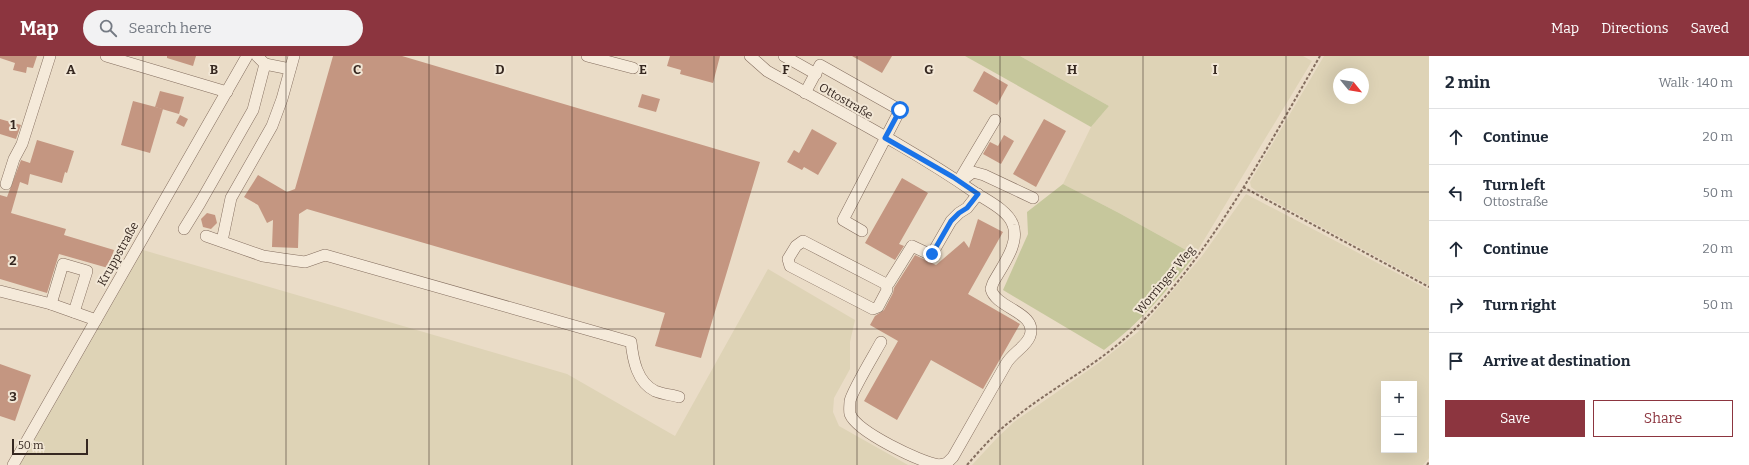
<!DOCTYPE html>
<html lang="en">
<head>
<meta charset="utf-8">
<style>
  :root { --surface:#fff; --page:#f2f2f3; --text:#1f2937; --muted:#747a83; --line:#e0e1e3; --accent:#8c353f }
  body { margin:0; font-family:Bitter,serif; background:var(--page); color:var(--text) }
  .controls { position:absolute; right:12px; bottom:12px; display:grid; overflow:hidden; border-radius:0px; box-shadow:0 4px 16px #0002 }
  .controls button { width:36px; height:36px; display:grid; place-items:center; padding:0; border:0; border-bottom:1px solid var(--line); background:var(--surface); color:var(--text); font:20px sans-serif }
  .compass { position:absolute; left:1333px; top:12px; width:36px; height:36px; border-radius:50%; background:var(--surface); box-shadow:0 4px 16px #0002; rotate:120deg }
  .scale { position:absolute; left:12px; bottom:10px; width:76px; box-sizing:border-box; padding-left:4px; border:2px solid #362821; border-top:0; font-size:11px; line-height:14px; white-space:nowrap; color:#362821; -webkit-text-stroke:3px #f2e7d6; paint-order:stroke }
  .stop { position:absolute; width:12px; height:12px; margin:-9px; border:3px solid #1a73e8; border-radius:50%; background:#fff }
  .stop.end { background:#1a73e8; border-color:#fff; box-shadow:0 1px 4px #0008 }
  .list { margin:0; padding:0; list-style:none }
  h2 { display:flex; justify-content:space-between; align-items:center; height:52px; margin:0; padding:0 16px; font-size:17px }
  h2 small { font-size:13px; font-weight:400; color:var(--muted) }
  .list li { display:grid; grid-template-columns:26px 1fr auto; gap:12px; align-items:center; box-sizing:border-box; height:56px; padding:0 16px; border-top:1px solid var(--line) }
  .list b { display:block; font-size:15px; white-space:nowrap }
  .list p { margin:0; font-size:13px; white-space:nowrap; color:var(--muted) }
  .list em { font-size:13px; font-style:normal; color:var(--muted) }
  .actions { display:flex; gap:8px; padding:12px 16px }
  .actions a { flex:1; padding:9px 0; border:1px solid var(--accent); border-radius:0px; text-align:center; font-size:14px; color:var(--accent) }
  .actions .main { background:var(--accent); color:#fff }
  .icon { flex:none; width:22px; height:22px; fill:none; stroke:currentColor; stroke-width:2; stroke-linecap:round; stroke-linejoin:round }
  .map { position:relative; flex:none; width:1429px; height:409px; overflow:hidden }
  header { display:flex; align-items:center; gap:24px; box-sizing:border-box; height:56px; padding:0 20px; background:var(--accent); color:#fff }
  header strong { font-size:19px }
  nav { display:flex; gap:22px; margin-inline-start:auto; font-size:14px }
  .search { width:280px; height:36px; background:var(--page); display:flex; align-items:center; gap:10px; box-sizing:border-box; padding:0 14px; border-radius:22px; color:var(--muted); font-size:15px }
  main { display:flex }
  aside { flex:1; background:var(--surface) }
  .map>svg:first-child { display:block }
  .farmland { fill:#ded3b6; fill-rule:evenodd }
  .green { fill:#c6c79c }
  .building { fill:#c49681 }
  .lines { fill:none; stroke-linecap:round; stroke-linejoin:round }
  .minor-casing { stroke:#846e5f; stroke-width:12 }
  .path { stroke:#846e5f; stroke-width:2; stroke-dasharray:3 2; stroke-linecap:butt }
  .minor { stroke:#f5eada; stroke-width:11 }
  .route { stroke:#1a73e8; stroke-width:5 }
  .grid { fill:none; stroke:#362821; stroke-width:1; stroke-opacity:0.55 }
  .labels { text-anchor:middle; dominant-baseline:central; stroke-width:4; stroke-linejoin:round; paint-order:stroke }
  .street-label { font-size:12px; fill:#362821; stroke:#f2e7d6 }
  .grid-label { font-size:13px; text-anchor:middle; font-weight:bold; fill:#362821; stroke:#f2e7d6; stroke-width:4; stroke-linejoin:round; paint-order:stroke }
</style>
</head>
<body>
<header>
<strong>Map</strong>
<div class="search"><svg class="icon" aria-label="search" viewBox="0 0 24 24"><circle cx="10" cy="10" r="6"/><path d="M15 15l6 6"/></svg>Search here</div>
<nav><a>Map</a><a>Directions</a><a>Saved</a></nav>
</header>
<main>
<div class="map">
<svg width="1429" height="409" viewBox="0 0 1429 409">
  <rect width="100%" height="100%" fill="#eadcc7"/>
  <g class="farmland">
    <path d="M1020 0H1303L1312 5 1195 199 1119 157 1063 128 1091 71 1109 50Z"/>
    <path d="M1324 0H1429V229L1262 139 1251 131 1250 126ZM1339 18H1363V42H1339Z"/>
    <path d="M1246 138 1429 234V402L1423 409H972L997 382 1014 366 1100 306 1138 276 1202 200ZM1384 328H1414V394H1384Z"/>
    <path d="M143 194 567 318 675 380 768 213 855 264 850 286V313L834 342 833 356 839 370 908 409H20Z"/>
  </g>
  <g class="green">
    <path d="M965 0H1020L1109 50 1091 71Z"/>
    <path d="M1063 128 1119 157 1195 199C1168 234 1140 267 1104 294L1003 234 1028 178 1027 156Z"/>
  </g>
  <g class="building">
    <path d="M0 0H37L33 12 27 11 26 17 13 14 15 7 0 2Z"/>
    <path d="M167 0H196L193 10 167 2Z"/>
    <path d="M333 0H402L760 106 701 302 655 290 665 257 307 153 299 158 298 192 272 191 273 164 267 167 258 149 244 141 258 119 287 136 295 133Z"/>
    <path d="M670 0H720L713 27 680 18 681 14 667 10Z"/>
    <path d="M852 0H892L882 17Z"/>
    <path d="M984 15 1008 29 997 49 973 35Z"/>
    <path d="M160 35 184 41 179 58 155 51Z"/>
    <path d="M642 38 660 43 656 56 638 51Z"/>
    <path d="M133 45 163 53 150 97 121 89Z"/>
    <path d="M180 59 188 63 184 71 176 67Z"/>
    <path d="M0 63 21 69 16 83 0 78Z"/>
    <path d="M1044 63 1066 75 1036 131 1013 118Z"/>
    <path d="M812 73 837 87 818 119 804 111 802 114 787 106 794 94 799 97Z"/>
    <path d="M1004 79 1014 85 1001 108 983 98 990 86 998 90Z"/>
    <path d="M37 84 74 95 67 117 65 116 62 127 30 118 28 129 20 126 11 157 66 173 64 179 114 194 108 212 59 198 47 237 0 223V139L7 141 21 104 30 107Z"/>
    <path d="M902 122 928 137 899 188 904 190 895 204 865 187Z"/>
    <path d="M207 157 215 159 217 167 211 173 203 171 201 163Z"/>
    <path d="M978 163 1003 176 968 238 1020 268 983 333 931 304 897 364 864 345 898 285 870 269 875 260 884 254 893 237 894 232 915 199 936 209 964 185 969 192Z"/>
    <path d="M0 308 31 319 15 365 0 360Z"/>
  </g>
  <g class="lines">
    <g class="minor-casing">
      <g id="minor">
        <path d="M106 0 227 36"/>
        <path d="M587 0 633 12"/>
        <path d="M750 0 767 15C836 54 909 91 974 136 986 144 1008 154 1013 169 1020 188 1002 210 993 227L991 233C996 253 1038 256 1030 280 1026 291 1012 297 1006 308L953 401 947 407 939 409"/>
        <path d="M784 0 816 18"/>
        <path d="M265 8 290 13"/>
        <path d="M805 37 820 9 900 54 843 164 862 175"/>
        <path d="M961 121 995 64"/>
        <path d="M960 126 973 116 984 119 1033 142"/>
        <path d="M6 128 14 103 22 88 50 0"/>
        <path d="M184 173 200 147 253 54 265 8 257 0"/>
        <path d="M206 180 263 200 283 203 305 206 325 199 631 286C633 304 637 326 655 335 662 338 672 339 679 341"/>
        <path d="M222 185 231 142 272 70 282 43 294 0"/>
        <path d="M886 228 887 234 878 251 873 253 790 210 788 203 796 190 803 185 886 228 889 227 912 190 929 198H932L951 165 959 157 967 152 978 138"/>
        <path d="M0 235 51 248 96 264"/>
        <path d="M51 248 63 208 87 215 74 256"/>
        <path d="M881 286C875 297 852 335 850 345 850 348 849 355 850 358 857 376 920 406 939 409"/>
        <path d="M13 409 247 0"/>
      </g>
    </g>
    <g class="path">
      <path d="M1243 131 1429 231"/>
      <path d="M967 409C981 393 995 377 1012 364 1051 332 1100 308 1136 272 1213 196 1266 93 1320 0"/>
      <path d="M1427 409 1429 406"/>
    </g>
    <use href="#minor" class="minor"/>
  </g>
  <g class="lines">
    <path class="route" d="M900 54 885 82 953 121 978 138 967 152 959 157 951 165 932 198"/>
  </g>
  <path class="grid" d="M143 0V409M286 0V409M429 0V409M572 0V409M714 0V409M857 0V409M1000 0V409M1143 0V409M1286 0V409M0 136H1429M0 273H1429"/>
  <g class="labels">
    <g class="street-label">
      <text transform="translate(846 45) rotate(30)">Ottostraße</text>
      <text transform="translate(118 198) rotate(-61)">Kruppstraße</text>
      <text transform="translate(1165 224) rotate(-50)">Worringer Weg</text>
    </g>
  </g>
  <g class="grid-label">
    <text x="71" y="18">A</text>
    <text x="214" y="18">B</text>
    <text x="357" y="18">C</text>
    <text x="500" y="18">D</text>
    <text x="643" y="18">E</text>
    <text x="786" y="18">F</text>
    <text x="929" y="18">G</text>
    <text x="1072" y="18">H</text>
    <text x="1215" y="18">I</text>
    <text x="13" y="73">1</text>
    <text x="13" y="209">2</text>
    <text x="13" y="345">3</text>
  </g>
</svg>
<div class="controls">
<button>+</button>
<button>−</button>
</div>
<svg class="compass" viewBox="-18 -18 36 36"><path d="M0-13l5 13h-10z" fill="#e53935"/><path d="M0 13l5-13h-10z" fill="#747a83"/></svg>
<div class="scale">50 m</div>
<div class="stop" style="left:900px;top:54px"></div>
<div class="stop end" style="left:932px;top:198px"></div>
</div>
<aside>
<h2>2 min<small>Walk · 140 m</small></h2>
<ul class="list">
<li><svg class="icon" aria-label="ahead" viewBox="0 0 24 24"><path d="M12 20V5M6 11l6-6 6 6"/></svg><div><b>Continue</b></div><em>20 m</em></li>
<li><svg class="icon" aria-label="left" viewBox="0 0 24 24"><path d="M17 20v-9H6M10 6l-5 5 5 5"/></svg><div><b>Turn left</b><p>Ottostraße</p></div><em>50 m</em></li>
<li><svg class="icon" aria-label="ahead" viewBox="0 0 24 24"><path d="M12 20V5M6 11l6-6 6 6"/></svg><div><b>Continue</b></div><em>20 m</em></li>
<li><svg class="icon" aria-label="right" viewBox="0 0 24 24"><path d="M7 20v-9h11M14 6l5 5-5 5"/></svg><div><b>Turn right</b></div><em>50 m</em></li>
<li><svg class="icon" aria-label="arrive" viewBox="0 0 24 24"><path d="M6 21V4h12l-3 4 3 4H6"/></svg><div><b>Arrive at destination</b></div></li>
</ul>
<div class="actions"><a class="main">Save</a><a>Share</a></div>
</aside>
</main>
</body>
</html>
